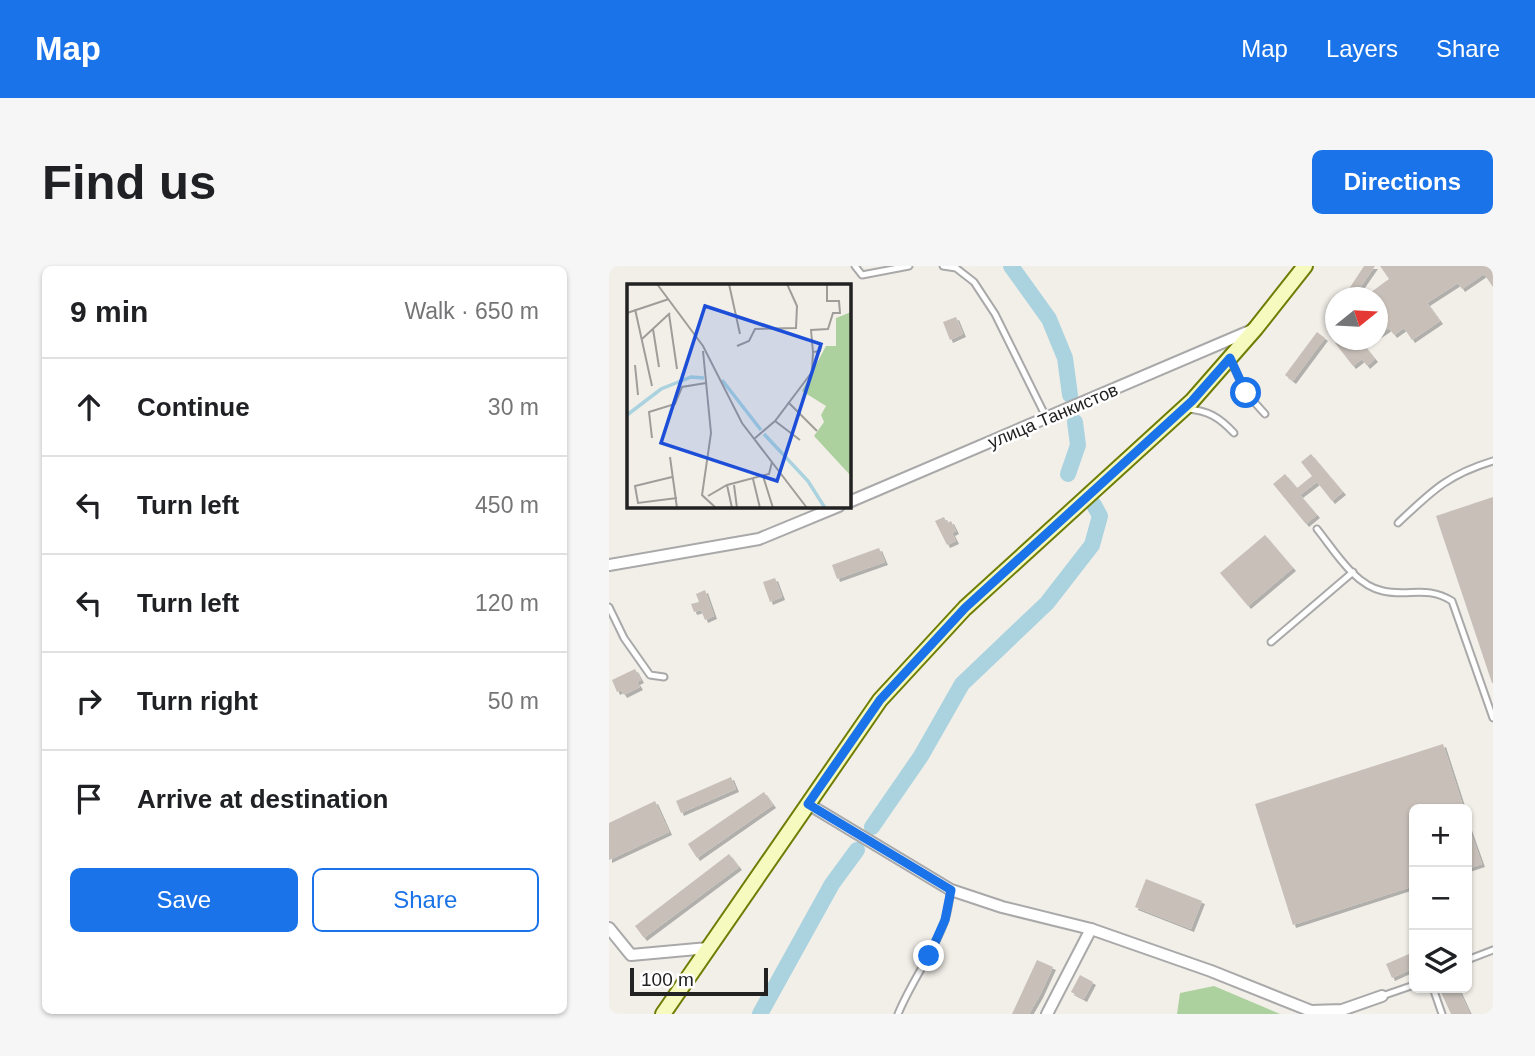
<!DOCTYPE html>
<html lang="en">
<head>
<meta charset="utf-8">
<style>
  :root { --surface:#fff; --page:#f6f6f6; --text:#202124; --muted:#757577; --line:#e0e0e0; --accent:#1a73e8 }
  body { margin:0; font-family:Helvetica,sans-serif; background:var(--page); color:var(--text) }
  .controls { position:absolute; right:21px; bottom:21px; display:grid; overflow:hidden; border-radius:10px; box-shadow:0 2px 5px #0004 }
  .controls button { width:63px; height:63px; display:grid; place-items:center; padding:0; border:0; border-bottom:2px solid var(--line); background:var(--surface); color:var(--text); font:35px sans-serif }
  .compass { position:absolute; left:716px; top:21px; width:63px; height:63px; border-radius:50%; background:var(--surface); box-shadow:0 2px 5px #0004; rotate:72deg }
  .scale { position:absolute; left:21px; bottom:18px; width:138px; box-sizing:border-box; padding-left:7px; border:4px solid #222; border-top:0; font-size:19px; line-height:24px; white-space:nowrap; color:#222; -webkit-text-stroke:5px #fff; paint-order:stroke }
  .stop { position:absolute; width:21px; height:21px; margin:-16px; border:5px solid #1a73e8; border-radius:50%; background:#fff }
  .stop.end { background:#1a73e8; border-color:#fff; box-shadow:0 2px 7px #0008 }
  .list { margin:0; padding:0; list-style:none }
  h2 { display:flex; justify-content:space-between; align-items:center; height:91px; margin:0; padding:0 28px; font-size:30px }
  h2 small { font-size:23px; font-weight:400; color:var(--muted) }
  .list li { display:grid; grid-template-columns:46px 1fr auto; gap:21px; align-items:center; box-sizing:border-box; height:98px; padding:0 28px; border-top:2px solid var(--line) }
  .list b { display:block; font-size:26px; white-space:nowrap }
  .list em { font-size:23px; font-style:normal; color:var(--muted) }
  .actions { display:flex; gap:14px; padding:21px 28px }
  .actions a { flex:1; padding:16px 0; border:2px solid var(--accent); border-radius:10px; text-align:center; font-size:24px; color:var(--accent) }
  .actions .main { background:var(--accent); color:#fff }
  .icon { flex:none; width:38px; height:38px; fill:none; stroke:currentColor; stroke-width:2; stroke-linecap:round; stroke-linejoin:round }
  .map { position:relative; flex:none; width:884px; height:748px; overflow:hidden; border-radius:10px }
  header { display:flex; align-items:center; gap:42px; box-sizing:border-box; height:98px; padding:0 35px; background:var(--accent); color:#fff }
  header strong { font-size:33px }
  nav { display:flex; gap:38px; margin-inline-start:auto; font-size:24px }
  .intro { display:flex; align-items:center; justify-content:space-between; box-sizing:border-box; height:168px; padding:0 42px }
  h1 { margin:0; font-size:49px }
  .button { padding:18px 32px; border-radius:10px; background:var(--accent); color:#fff; font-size:24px; font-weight:700 }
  main { display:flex; gap:42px; padding:0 42px }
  aside { flex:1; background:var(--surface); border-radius:10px; box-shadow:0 2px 5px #0004 }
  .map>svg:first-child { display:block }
  .forest { fill:#add19e }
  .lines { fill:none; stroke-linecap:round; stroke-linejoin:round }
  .river { stroke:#aad3df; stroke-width:16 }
  .building { fill:#c7bfb8; filter:url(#shadow) }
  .lane-casing { stroke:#a9a9a9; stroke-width:9 }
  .street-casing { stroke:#a9a9a9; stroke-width:14 }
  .secondary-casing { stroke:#707d05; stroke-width:18 }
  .lane { stroke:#fff; stroke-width:5 }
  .street { stroke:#fff; stroke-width:10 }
  .secondary { stroke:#f7fabf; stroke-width:14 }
  .route { stroke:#1a73e8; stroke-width:9 }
  .labels { text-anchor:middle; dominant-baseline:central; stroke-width:5; stroke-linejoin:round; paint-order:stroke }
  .street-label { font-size:18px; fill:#222; stroke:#fff }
  .inset-river { fill:none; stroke:#aad3df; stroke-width:3.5 }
  .inset-road { fill:none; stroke:#9f9d99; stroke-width:2 }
  .view { fill:#1d4ed8; fill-opacity:0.15; stroke:#1d4ed8; stroke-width:3.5 }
  .inset-edge { fill:none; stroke:#222; stroke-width:3.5 }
</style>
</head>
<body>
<header>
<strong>Map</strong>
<nav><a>Map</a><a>Layers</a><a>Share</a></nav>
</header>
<div class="intro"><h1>Find us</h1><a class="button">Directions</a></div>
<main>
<aside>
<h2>9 min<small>Walk · 650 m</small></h2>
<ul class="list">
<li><svg class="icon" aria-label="ahead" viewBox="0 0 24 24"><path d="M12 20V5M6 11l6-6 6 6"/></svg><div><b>Continue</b></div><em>30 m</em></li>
<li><svg class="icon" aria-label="left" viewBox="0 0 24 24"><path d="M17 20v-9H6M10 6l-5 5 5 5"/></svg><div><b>Turn left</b></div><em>450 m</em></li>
<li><svg class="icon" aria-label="left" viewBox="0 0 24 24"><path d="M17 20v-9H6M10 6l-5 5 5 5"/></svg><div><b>Turn left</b></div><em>120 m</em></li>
<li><svg class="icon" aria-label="right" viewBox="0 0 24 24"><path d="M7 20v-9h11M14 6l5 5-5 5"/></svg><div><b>Turn right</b></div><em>50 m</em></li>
<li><svg class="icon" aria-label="arrive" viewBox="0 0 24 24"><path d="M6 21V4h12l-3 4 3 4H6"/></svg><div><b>Arrive at destination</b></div></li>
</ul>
<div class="actions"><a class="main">Save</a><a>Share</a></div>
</aside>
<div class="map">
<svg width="884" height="748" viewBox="0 0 884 748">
  <defs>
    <filter id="shadow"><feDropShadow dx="3" dy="3" stdDeviation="0" flood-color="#0004"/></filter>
  </defs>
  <rect width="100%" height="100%" fill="#f2efe9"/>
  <path class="forest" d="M605 720 671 748H568L571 727Z"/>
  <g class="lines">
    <g class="river">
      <path d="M402 0 440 53 456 92 461 129"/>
      <path d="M459 208 469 179 466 156"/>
      <path d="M263 561 312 490 353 418 438 337 483 279 491 250 485 239"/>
      <path d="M151 748 223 618 248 584"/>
    </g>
  </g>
  <g class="building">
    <path d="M755 0H766L744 32H734Z"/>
    <path d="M771 0H884V21L875 8 853 23 849 17 818 37 831 55 803 74 795 62 785 69 780 62 768 70V32H754L780 13Z"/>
    <path d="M347 51 354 68 341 74 334 56Z"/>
    <path d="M708 66 716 72 684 115 676 109Z"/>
    <path d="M730 74H751L766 93 758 100 753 93 744 100 726 77Z"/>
    <path d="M702 188 734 226 723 235 708 216 691 229 708 249 697 258 664 218 676 208 688 222 703 210 692 196Z"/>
    <path d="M884 231V417H883L827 250Z"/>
    <path d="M335 251 338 257 342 255 347 265 343 267 347 275 338 279 326 255Z"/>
    <path d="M656 269 684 302 639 340 611 307Z"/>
    <path d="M270 282 276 296 228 313 223 299Z"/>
    <path d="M166 312 173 331 161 336 154 316Z"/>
    <path d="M96 324 105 350 96 354 92 344 85 346 82 338 90 336 87 328Z"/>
    <path d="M26 403 32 414 28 416 31 421 15 429 12 424 8 426 3 414Z"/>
    <path d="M834 478 855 543H805V620L684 659 646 538Z"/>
    <path d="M122 511 127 523 72 547 67 535Z"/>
    <path d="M155 526 164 539 88 592 79 578Z"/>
    <path d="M46 535 60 566 0 594V557Z"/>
    <path d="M858 556 873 598 858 603Z"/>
    <path d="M120 588 130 601 35 672 26 660Z"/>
    <path d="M537 613 593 635 582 663 526 641Z"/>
    <path d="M800 688 805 702 783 712 777 698Z"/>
    <path d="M428 694 444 701 431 729 420 748H403Z"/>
    <path d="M471 709 484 716 475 733 462 726Z"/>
    <path d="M830 722H849L861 748H842Z"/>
  </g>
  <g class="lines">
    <g class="lane-casing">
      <g id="lane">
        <path d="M246 0 253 9 300 0"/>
        <path d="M334 0 347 2 365 16 386 48 438 153"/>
        <path d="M622 95 637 127 656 148"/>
        <path d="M578 143C599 144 611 152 625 167"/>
        <path d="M789 257C823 225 838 209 884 195"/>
        <path d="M708 263C725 284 745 319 774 325 800 331 817 319 843 335L884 452"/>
        <path d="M0 341 15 372 41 409 55 411"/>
        <path d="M662 376 744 306"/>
        <path d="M858 694 884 684"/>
        <path d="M824 722 833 748"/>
        <path d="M773 730 805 719"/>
        <path d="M289 748C302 716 323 689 335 657 339 647 340 635 342 624"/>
      </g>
    </g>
    <g class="street-casing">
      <g id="street">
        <path d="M240 236 643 64"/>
        <path d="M0 299 150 273 230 240"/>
        <path d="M199 538 342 624 393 641 482 663 602 705 702 745 733 744 773 730"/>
        <path d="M0 662 22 689 99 682"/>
        <path d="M438 748 482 663"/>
      </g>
    </g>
    <g class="secondary-casing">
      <path id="secondary" d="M54 748 271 434 356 342 583 135 647 62 696 0"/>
    </g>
    <use href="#lane" class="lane"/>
    <use href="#street" class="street"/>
    <use href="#secondary" class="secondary"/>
  </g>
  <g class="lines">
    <path class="route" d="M320 690 336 654 342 624 199 538 271 434 356 342 583 135 621 92 637 127"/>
  </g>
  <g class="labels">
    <g class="street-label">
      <text transform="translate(444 150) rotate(-23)">улица Танкистов</text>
    </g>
  </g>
  <g transform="translate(18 18)">
    <rect width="224" height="224" fill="#f2efe9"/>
    <path d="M224 28V192L187 152 197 138 194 131 199 122 175 107 199 62H209V34Z" fill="#add19e"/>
    <path class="inset-river" d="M95 96 134 146M0 131 34 105 64 93 77 94M137 150 181 197 198 224"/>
    <path class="inset-road" d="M30 0 76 62 115 139 180 224M102 0 113 50M8 25 25 102M0 29 42 15M42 30 50 85M26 45 32 83M15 55 43 29M110 62 122 57 128 45 169 44 170 22 160 0M76 67 84 149 75 211 89 224M186 68 184 46 201 45 206 29H213L212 17H200V0M8 81 11 111M161 118 190 147M148 137 173 156M25 154 22 128 48 120 55 103 79 99M127 155 148 137 185 88 186 68 193 67 194 62M43 173 50 224M136 192 146 224M45 193 8 202 11 219 50 214M126 195 133 224M100 201 105 224M107 201 110 224M81 212 100 201 142 190 145 178"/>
    <path class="view" d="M78 22 194 60 150 197 34 159Z"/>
    <rect width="224" height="224" class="inset-edge"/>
  </g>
</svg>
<div class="controls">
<button>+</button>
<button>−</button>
<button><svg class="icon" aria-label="layers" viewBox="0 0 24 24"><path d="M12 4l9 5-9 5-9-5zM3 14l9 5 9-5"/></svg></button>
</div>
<svg class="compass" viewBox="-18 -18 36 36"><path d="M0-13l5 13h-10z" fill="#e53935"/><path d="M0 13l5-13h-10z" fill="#757577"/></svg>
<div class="scale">100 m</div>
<div class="stop" style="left:637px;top:127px"></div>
<div class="stop end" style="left:320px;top:690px"></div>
</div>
</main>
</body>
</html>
